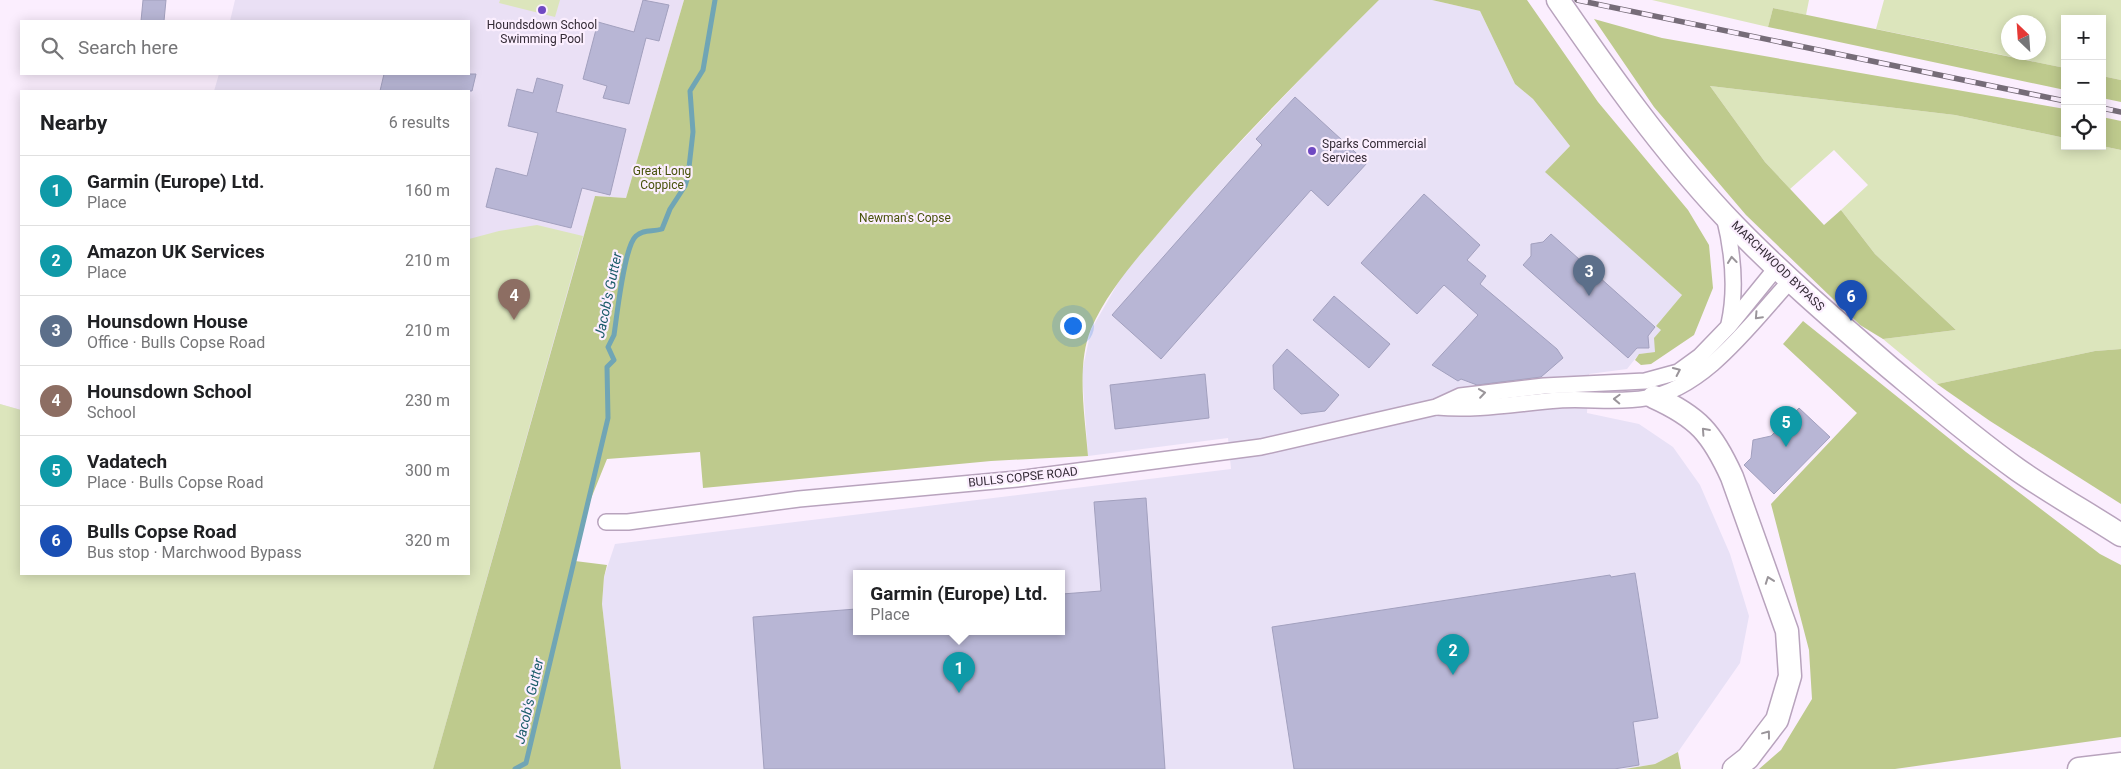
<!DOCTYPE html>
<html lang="en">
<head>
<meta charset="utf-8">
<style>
  :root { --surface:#fff; --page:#f2f2f2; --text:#202124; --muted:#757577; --line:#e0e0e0; --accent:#6f49c2 }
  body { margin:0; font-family:Roboto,sans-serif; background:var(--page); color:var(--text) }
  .controls { position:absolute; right:15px; top:15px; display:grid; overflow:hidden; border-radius:0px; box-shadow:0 2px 12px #0003 }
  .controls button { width:45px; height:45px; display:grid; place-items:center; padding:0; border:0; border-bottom:1px solid var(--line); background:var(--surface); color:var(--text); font:25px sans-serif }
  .compass { position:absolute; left:2001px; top:15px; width:45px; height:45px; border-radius:50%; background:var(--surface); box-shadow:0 2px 12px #0003; rotate:335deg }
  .you { position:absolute; left:1072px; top:325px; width:18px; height:18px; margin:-12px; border:4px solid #fff; border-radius:50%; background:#1a73e8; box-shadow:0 0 0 8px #1a73e833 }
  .badge { display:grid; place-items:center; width:32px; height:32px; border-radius:50%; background:var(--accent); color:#fff; font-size:16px; font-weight:700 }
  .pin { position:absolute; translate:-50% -41px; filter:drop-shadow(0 1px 2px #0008) }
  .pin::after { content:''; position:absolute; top:26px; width:18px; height:15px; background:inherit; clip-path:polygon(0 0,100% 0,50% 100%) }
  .popup { position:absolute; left:853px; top:570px; width:212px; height:65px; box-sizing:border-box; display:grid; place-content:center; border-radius:0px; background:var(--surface); filter:drop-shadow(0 1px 4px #0005); font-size:16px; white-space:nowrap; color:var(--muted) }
  .popup b { font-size:19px; color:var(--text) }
  .popup::after { content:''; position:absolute; left:50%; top:100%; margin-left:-10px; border:10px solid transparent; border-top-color:var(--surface) }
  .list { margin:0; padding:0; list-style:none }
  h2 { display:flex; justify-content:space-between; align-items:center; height:65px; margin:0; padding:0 20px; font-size:21px }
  h2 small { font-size:16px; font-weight:400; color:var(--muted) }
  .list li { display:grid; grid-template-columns:32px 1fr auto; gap:15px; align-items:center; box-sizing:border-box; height:70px; padding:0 20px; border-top:1px solid var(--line) }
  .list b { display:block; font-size:19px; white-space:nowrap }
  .list p { margin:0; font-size:16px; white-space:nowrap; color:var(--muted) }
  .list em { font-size:16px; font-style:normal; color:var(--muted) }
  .icon { flex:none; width:28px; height:28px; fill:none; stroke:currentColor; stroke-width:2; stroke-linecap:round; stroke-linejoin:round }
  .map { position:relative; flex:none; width:2121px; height:769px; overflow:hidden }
  .search { position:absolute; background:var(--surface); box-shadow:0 2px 12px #0003; left:20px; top:20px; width:450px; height:55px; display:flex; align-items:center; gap:12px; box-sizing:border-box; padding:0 18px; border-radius:0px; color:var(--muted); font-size:19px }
  .panel { position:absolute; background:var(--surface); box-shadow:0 2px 12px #0003; left:20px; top:90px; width:450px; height:485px; border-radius:0px }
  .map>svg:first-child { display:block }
  .industrial { fill:#e8e1f6; fill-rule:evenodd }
  .education { fill:#eae0f5 }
  .green { fill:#dce5bc; fill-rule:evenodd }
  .forest { fill:#beca8d }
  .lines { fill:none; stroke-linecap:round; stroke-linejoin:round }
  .stream { stroke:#70a5b5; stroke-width:5 }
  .building { fill:#b8b6d5; stroke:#a2a0be }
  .street-casing { stroke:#b8a3bd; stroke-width:18 }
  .primary-casing { stroke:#b8a3bd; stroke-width:25 }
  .street { stroke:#fff; stroke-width:15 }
  .primary { stroke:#fff; stroke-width:22 }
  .rail-casing { stroke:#766c78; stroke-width:5.5 }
  .rail { stroke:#fbeefe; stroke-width:4; stroke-dasharray:11; stroke-linecap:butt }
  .oneway { stroke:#9a959a }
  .poi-dot { fill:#6f49c2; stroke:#fbeefe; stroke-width:2 }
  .labels { text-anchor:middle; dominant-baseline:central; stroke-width:4.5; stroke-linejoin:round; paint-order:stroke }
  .poi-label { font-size:12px; fill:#342b36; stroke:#fbeefe }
  .park-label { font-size:12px; fill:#47510a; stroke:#fbeefe }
  .street-label { font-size:12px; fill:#342b36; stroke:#fbeefe }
  .water-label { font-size:14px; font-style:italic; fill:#1b5c6a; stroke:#fbeefe }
</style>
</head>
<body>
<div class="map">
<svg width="2121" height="769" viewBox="0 0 2121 769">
  <rect width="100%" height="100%" fill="#fbeefe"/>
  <path class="industrial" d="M1379 0H1432L1480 11 1515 84 1533 99 1570 146 1546 172 1682 295 1656 326 1661 330 1656 352 1639 354 1627 369 1589 374 1587 413 1639 424 1673 447 1700 485 1730 554 1749 616 1740 663 1678 752 1655 764 1625 769H621L602 604 604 577 615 544 1231 469 1228 438 1088 456 1082 372 1091 330 1122 276 1196 189 1310 69ZM856 574H1062V632H856Z"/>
  <path class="education" d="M235 0H684L626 198 595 196 433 769 0 665V404L21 410V574H469V91H214L219 74H469V21H230Z"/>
  <g class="green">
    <path d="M500 0H560L555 17 499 3Z"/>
    <path d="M1652 0H1809L1806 15 1773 8 1768 27Z"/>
    <path d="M1884 0H2121V80L2102 76V19H2065V68L1876 29ZM2008 22H2038V52H2008Z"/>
    <path d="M1710 86 1955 115 2065 138V146H2102L2121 150V349L2095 351 1937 384 1883 339 1956 330 1875 254 1841 210 1868 185 1834 150 1790 189 1765 162Z"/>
    <path d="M537 225 583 236 433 769H0V404L21 410V574H469V239L499 231Z"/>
  </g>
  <g class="forest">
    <path d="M684 0H1379C1307 72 1234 144 1168 222 1140 255 1109 288 1091 329 1076 365 1085 417 1088 456L991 461 703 488 700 452 607 459 588 506 575 561 607 565 604 577 602 604 621 769H433L595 196 626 198Z"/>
    <path d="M1432 0H1527L1598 102 1688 210 1709 245 1713 288 1694 335 1651 364 1641 365 1635 360 1639 354 1655 352 1654 338 1661 330 1656 326 1682 295 1545 172 1570 146 1533 99 1515 84 1480 11Z"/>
    <path d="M1773 8 2065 68V90L1768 27Z"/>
    <path d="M1594 19 1662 38 2065 109V138L1955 115 1710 86 1765 162 1824 225 1841 210 1875 254 1956 330 1883 339 1860 325 1746 215 1654 107Z"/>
    <path d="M2102 76 2121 80V102L2102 98Z"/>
    <path d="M2102 117 2121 121V150L2102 146Z"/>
    <path d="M1803 321 1966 452 2100 554 2121 565V737L1895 769H1759L1781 750 1812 699 1809 650 1771 504 1857 413 1783 344Z"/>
    <path d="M2121 349V504L1990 421 1937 384 2095 351Z"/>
    <path d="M1678 752 1681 769H1625L1655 764Z"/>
  </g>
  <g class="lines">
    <path class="stream" d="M515 769 526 763 608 418 607 367 614 360 608 347 614 335C617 316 624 246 636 236 643 229 653 232 662 229L670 209 685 186 688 176 693 132 690 91 703 70 715 0"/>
  </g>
  <g class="building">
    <path d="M143 0H166L164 21H141Z"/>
    <path d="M643 0 669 5 659 41 646 38 629 104 603 98 607 86 583 79 598 22 634 32Z"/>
    <path d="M384 74H476L472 91H380Z"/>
    <path d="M537 78 563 85 556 112 626 129 610 195 582 188 571 228 486 207 496 168 527 176 538 133 508 126 517 89 533 93Z"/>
    <path d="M1295 97 1367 163 1328 206 1311 190 1161 359 1112 315 1262 145 1256 139Z"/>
    <path d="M1424 194 1480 245 1467 260 1486 276 1480 284 1557 349 1563 358 1541 377 1477 385 1461 379 1458 381 1432 365 1478 315 1444 285 1417 314 1361 263Z"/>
    <path d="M1551 234 1655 327 1648 336 1649 348H1637L1628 358 1523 265 1531 256V244L1543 242Z"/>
    <path d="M1334 296 1390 344 1369 368 1313 320Z"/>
    <path d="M1287 349 1339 395 1325 411 1301 414 1274 389 1273 365Z"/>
    <path d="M1205 374 1209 418 1115 429 1110 385Z"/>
    <path d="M1799 408 1830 437 1774 494 1744 465 1751 458 1753 440 1771 436Z"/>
    <path d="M1146 498 1165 769H764L753 617 856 609V632H1062V594L1101 591 1094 502Z"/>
    <path d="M1635 573 1658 718 1633 722 1639 765 1614 769H1294L1272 627 1610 575 1611 577Z"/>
  </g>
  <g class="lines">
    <g class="street-casing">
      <g id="street">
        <path d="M1724 216C1733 252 1737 288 1729 324"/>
        <path d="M1437 407C1477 411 1518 403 1559 400 1587 398 1619 403 1646 398 1705 389 1752 322 1791 280"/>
        <path d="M606 522H628L799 499 1017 479 1261 447 1436 407 1460 396 1544 386 1645 381 1678 372 1700 356 1729 326 1777 267"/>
      </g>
    </g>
    <g class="primary-casing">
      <g id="primary">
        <path d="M1558 0C1609 74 1662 149 1724 215 1775 269 1832 318 1889 367 1931 402 1973 438 2018 470 2051 493 2087 513 2121 535"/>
        <path d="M1654 397C1698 417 1712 433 1732 477L1787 631 1790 676 1777 720 1748 758 1734 769"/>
        <path d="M2079 769 2121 764"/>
      </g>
    </g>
    <use href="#street" class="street"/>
    <use href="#primary" class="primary"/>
    <g class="rail-casing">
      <g id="rail">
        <path d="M1577 0 2065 101"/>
        <path d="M2102 108 2121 112"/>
      </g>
    </g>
    <use href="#rail" class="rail"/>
  </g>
  <defs><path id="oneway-chevron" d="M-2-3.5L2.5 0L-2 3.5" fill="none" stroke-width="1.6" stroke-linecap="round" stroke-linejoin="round" transform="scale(1.25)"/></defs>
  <g class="oneway">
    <use href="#oneway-chevron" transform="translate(1732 260) rotate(-96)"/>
    <use href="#oneway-chevron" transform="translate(1758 316) rotate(133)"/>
    <use href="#oneway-chevron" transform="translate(1677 371) rotate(-25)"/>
    <use href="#oneway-chevron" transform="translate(1482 393) rotate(-8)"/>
    <use href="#oneway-chevron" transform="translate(1617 399) rotate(-178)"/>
    <use href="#oneway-chevron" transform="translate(1705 431) rotate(-132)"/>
    <use href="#oneway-chevron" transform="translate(1769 580) rotate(-110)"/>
    <use href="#oneway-chevron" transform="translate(1767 734) rotate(-53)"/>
  </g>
  <g class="poi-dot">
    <circle cx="542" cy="10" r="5"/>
    <circle cx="1312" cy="151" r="5"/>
  </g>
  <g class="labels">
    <g class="poi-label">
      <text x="542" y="25">Houndsdown School<tspan x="542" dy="14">Swimming Pool</tspan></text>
      <text x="1322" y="144" text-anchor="start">Sparks Commercial<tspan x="1322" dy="14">Services</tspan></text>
    </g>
    <g class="park-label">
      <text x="662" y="171">Great Long<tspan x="662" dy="14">Coppice</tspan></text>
      <text x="905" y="218">Newman's Copse</text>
    </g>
    <g class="street-label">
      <text transform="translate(1778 266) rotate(44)">MARCHWOOD BYPASS</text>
      <text transform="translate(1023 477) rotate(-6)">BULLS COPSE ROAD</text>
    </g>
    <g class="water-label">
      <text transform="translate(608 295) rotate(-78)">Jacob's Gutter</text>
      <text transform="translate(529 701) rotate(-77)">Jacob's Gutter</text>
    </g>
  </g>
</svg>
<div class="controls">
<button>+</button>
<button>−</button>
<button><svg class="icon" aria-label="locate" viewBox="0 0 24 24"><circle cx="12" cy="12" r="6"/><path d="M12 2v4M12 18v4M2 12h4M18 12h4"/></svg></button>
</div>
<svg class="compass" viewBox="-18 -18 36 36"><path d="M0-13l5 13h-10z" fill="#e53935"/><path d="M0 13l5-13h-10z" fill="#757577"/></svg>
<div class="you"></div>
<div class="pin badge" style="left:959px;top:693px;background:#0f9aa8">1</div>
<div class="popup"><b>Garmin (Europe) Ltd.</b>Place</div>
<div class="pin badge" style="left:1453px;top:675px;background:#0f9aa8">2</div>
<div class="pin badge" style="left:1589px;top:296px;background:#5c6f8a">3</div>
<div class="pin badge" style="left:514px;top:320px;background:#8d6e63">4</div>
<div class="pin badge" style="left:1786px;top:447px;background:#0f9aa8">5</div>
<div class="pin badge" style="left:1851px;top:321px;background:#1a4fb4">6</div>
<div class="search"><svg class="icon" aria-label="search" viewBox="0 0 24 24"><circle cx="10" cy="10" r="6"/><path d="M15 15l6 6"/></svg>Search here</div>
<section class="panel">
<h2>Nearby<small>6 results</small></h2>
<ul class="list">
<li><span class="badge" style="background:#0f9aa8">1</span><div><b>Garmin (Europe) Ltd.</b><p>Place</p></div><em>160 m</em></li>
<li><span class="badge" style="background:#0f9aa8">2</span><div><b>Amazon UK Services</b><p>Place</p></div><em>210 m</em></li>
<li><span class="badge" style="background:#5c6f8a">3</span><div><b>Hounsdown House</b><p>Office · Bulls Copse Road</p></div><em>210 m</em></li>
<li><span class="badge" style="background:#8d6e63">4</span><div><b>Hounsdown School</b><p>School</p></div><em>230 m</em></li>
<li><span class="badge" style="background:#0f9aa8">5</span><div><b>Vadatech</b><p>Place · Bulls Copse Road</p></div><em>300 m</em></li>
<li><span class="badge" style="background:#1a4fb4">6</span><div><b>Bulls Copse Road</b><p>Bus stop · Marchwood Bypass</p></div><em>320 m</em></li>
</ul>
</section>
</div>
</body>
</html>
